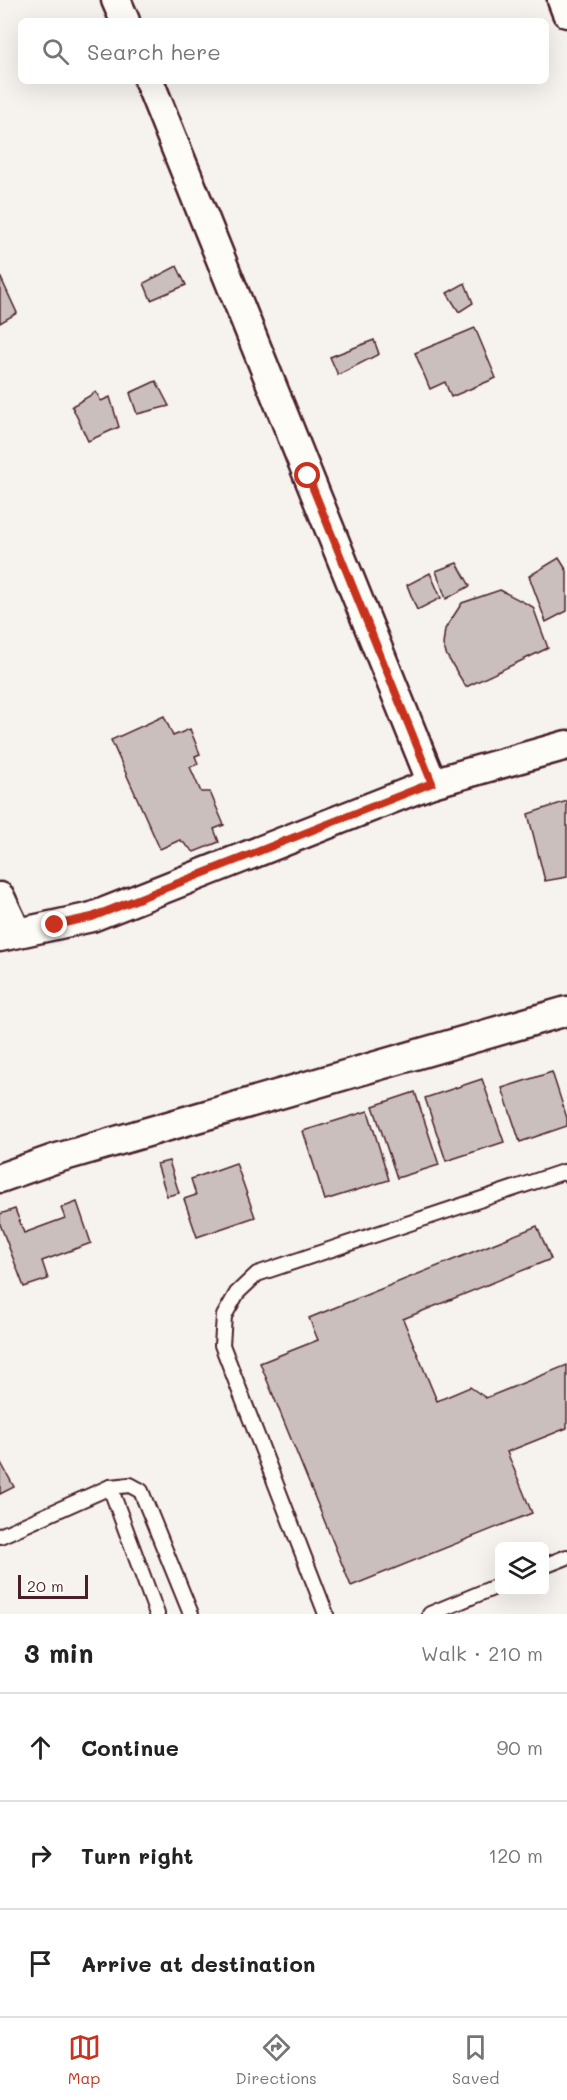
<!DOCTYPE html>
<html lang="en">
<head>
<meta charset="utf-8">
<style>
  :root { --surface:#fff; --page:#f2f2f2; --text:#222; --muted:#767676; --line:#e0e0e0; --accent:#c8321e }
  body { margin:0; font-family:Mali,sans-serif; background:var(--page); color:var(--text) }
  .controls { position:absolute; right:18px; bottom:18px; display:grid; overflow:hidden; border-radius:9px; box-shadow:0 6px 24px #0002 }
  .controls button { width:54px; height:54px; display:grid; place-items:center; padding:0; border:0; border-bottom:2px solid var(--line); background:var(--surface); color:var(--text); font:30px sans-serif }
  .scale { position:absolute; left:18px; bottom:15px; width:70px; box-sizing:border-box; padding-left:6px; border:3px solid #4a1f2b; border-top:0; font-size:16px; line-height:21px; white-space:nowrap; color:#4a1f2b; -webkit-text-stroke:4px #fdfcf7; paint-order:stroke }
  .stop { position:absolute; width:18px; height:18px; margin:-14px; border:4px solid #c8321e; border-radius:50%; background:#fff }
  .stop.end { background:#c8321e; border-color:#fff; box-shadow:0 2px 6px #0008 }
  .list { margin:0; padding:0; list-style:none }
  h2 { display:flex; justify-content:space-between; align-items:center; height:78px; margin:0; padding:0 24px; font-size:26px }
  h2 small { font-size:20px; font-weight:400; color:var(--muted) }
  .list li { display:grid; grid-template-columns:39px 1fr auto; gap:18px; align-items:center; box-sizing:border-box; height:108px; padding:0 24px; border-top:2px solid var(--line) }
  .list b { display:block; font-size:22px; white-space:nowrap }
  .list em { font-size:20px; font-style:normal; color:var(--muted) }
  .icon { flex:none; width:33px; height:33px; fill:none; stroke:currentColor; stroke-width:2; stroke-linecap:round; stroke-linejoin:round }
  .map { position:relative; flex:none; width:567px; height:1614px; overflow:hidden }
  .search { position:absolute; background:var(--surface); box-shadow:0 6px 24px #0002; left:18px; right:18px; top:18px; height:66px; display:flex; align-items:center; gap:15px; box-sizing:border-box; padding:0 21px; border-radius:9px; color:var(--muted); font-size:22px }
  .sheet { height:402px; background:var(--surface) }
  nav { display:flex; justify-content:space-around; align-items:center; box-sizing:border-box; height:84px; border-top:2px solid var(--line); background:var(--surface); font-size:16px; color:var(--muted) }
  nav a { display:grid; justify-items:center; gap:3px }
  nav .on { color:var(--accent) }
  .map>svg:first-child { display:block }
  .building { fill:#cbbfbe; stroke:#4a1f2b; stroke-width:1.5 }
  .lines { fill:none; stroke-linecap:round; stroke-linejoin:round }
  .lane-casing { stroke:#4a1f2b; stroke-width:18 }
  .street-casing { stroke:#4a1f2b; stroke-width:33 }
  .lane { stroke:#fdfcf7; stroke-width:14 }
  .street { stroke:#fdfcf7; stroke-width:28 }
  .route { stroke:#c8321e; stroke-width:8 }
</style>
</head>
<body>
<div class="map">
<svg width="567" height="1614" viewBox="0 0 567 1614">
  <rect width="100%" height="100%" fill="#f6f3ef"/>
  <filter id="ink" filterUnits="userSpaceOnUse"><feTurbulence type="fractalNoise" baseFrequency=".0167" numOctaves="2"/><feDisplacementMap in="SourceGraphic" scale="12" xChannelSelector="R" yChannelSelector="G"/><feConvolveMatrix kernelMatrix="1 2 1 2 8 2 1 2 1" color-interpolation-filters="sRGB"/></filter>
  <g filter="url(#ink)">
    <g class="building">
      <path d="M177 266 186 285 151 300 144 283Z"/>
      <path d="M0 276 17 313 0 323Z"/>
      <path d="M465 283 473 303 459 312 447 293Z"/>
      <path d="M475 328 496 378 451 397 445 382 430 389 415 353Z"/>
      <path d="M374 340 379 354 338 375 330 357Z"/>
      <path d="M156 381 169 406 137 414 130 393Z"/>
      <path d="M96 392 101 401 110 397 119 427 88 441 72 406Z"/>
      <path d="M559 558 567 571V611L546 622 529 576Z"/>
      <path d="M457 563 470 586 446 599 436 571Z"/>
      <path d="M430 573 441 598 417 610 407 585Z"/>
      <path d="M500 590 533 607 548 648 466 687 447 656 443 645 445 629 462 603Z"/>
      <path d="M164 716 173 736 190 729 200 754 195 756 198 764 190 767 201 792H210L224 825 214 829 219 842 194 852 180 840 160 849 111 740Z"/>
      <path d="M567 801V877L545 881 528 814Z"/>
      <path d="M552 1072 567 1118V1126L520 1142 502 1088Z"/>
      <path d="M482 1079 504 1142 446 1161 425 1098Z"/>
      <path d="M415 1092 439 1165 397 1178 373 1106Z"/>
      <path d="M368 1111 389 1180 325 1200 303 1131Z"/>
      <path d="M169 1161 179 1193 167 1196 157 1164Z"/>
      <path d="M236 1163 255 1217 197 1237 184 1199 196 1195 191 1179Z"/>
      <path d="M77 1202 91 1243 42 1261 48 1279 24 1287 0 1224V1214L15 1209 24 1233 65 1218 61 1208Z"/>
      <path d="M537 1226 551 1259 403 1319 437 1401 470 1387 486 1398 567 1365V1428L507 1452 532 1513 351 1586 260 1363 318 1340 309 1318Z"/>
      <path d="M0 1461 14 1487 0 1494Z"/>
    </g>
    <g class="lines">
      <g class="lane-casing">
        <g id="lane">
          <path d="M110 1487 157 1614"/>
          <path d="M0 1536 110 1487 130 1485 141 1491 191 1614"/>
          <path d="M544 1566 567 1557"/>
          <path d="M326 1614 222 1345 224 1316 237 1293 257 1274 563 1172 567 1174"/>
          <path d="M430 1614 500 1585"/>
        </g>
      </g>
      <g class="street-casing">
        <g id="street">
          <path d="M116 0 125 21"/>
          <path d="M562 0 567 13"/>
          <path d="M149 81 432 783"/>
          <path d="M0 897 17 933"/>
          <path d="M0 937 92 917 432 783 567 745"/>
          <path d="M0 1178 54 1159 567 1011"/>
        </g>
      </g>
      <use href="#lane" class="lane"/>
      <use href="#street" class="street"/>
    </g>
  </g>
  <g class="lines" filter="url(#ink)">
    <path class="route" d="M55 925 92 917 432 783 308 476"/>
  </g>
</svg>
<div class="controls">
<button><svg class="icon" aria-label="layers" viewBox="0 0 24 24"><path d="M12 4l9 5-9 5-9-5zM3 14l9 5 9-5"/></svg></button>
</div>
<div class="scale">20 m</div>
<div class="stop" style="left:308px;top:476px"></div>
<div class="stop end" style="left:55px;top:925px"></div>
<div class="search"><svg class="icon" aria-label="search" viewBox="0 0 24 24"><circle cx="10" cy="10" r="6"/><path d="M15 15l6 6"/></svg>Search here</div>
</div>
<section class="sheet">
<h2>3 min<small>Walk · 210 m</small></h2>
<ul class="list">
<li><svg class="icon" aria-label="ahead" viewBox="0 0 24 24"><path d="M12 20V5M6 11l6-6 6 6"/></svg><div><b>Continue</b></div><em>90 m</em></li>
<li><svg class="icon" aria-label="right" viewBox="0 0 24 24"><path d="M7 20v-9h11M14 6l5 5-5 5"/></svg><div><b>Turn right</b></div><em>120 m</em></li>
<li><svg class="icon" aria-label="arrive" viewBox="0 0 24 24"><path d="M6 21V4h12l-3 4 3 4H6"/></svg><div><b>Arrive at destination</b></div></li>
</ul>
</section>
<nav>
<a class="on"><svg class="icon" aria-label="map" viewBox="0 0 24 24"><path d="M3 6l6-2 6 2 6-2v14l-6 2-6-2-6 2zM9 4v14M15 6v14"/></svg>Map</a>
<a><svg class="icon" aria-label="directions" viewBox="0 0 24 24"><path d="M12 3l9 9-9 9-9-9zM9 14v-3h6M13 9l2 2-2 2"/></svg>Directions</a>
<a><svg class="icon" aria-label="saved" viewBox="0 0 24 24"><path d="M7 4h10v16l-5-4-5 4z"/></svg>Saved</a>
</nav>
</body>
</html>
